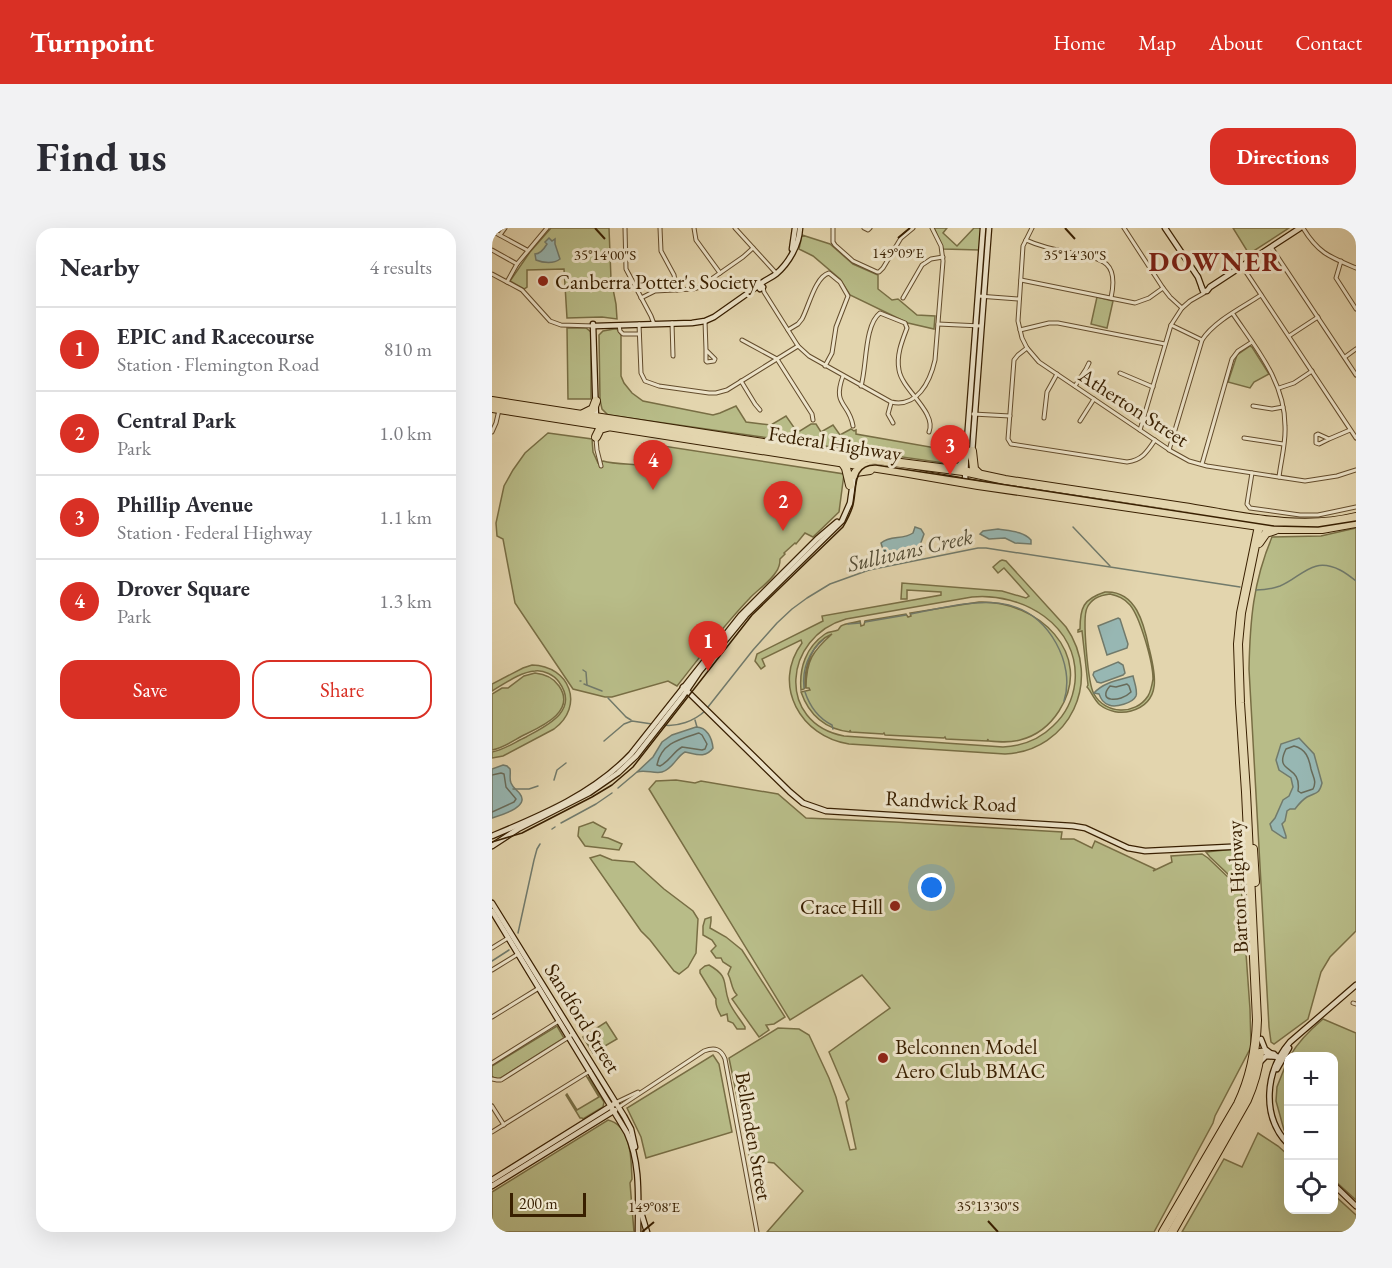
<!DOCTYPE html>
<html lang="en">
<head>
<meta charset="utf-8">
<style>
  :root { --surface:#fff; --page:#f2f2f3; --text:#2b2b33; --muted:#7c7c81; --line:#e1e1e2; --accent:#d93025 }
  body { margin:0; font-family:"EB Garamond",serif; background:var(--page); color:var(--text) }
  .controls { position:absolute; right:18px; bottom:18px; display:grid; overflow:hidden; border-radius:12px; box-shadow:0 6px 24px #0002 }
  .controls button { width:54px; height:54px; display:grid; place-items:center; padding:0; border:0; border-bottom:2px solid var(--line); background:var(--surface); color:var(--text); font:30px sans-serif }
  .scale { position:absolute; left:18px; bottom:15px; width:76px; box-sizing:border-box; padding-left:6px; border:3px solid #381f00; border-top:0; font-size:16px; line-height:21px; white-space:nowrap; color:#381f00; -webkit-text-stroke:4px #ede4ca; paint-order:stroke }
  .you { position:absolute; left:440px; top:660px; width:21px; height:21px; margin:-15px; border:4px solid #fff; border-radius:50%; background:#1a73e8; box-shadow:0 0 0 9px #1a73e833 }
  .badge { display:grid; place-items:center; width:39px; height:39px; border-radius:50%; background:var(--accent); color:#fff; font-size:20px; font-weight:700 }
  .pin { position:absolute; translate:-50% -50px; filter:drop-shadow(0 2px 3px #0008) }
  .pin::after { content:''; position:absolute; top:32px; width:21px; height:18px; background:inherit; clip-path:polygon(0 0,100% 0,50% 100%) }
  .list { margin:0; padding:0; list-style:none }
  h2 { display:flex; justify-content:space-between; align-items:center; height:78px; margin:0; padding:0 24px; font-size:26px }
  h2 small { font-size:20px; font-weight:400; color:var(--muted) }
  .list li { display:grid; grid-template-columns:39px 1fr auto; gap:18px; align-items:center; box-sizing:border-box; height:84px; padding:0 24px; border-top:2px solid var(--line) }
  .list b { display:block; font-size:22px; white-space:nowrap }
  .list p { margin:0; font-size:20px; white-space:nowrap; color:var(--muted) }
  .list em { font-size:20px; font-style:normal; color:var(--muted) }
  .actions { display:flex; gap:12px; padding:18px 24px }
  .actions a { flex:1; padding:14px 0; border:2px solid var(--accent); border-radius:18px; text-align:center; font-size:21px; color:var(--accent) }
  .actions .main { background:var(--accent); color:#fff }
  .icon { flex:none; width:33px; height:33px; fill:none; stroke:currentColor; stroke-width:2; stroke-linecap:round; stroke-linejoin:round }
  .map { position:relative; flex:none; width:864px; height:1004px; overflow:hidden; border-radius:18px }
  header { display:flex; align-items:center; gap:36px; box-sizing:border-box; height:84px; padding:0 30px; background:var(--accent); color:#fff }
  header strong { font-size:28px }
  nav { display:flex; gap:33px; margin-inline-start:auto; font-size:21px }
  .intro { display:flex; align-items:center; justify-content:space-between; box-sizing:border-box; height:144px; padding:0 36px }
  h1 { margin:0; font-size:42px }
  .button { padding:15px 27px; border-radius:18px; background:var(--accent); color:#fff; font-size:21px; font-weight:700 }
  main { display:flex; gap:36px; padding:0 36px }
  aside { flex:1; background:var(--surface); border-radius:18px; box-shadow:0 6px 24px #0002 }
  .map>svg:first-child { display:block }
  .green { fill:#b8bc88; stroke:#786e44; stroke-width:1.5; fill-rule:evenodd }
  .water { fill:#97b7b3; stroke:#717a6b; stroke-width:1.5 }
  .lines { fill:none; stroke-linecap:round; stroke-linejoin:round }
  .shore { stroke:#686b5a; stroke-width:1.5 }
  .stream { stroke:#717a6b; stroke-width:1.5 }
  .street-casing { stroke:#634c2c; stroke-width:5 }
  .secondary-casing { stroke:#381f00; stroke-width:7 }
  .highway-casing { stroke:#381f00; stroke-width:10 }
  .street { stroke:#ede4ca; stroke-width:3 }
  .secondary { stroke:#ede4ca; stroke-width:4.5 }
  .highway { stroke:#e3d5ae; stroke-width:8 }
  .tram { stroke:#381f00; stroke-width:1.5 }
  .ticks { fill:none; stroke:#381f00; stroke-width:2 }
  .poi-dot { fill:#8f2418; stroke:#ede4ca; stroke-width:2 }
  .labels { text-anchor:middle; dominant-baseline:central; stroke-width:6; stroke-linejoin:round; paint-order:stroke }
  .poi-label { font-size:21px; fill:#381f00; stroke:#ede4ca; text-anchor:start }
  .street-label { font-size:21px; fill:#381f00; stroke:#ede4ca }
  .water-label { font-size:22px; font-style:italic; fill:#544d36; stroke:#ede4ca }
  .district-label { font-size:27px; font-weight:bold; letter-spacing:1.5px; fill:#7a1f14; stroke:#ede4ca }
  .ticks-label { font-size:15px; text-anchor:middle; fill:#381f00; stroke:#ede4ca; stroke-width:6; stroke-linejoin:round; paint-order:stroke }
</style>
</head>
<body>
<header>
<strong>Turnpoint</strong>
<nav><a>Home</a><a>Map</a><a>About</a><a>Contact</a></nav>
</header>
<div class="intro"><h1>Find us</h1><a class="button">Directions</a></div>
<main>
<aside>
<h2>Nearby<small>4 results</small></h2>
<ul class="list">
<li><span class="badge">1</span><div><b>EPIC and Racecourse</b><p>Station · Flemington Road</p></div><em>810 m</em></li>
<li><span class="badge">2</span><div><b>Central Park</b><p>Park</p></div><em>1.0 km</em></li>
<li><span class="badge">3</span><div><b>Phillip Avenue</b><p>Station · Federal Highway</p></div><em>1.1 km</em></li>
<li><span class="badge">4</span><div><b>Drover Square</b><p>Park</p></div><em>1.3 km</em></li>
</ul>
<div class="actions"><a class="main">Save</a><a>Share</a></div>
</aside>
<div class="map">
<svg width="864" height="1004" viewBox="0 0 864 1004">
  <rect width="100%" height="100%" fill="#e3d5ae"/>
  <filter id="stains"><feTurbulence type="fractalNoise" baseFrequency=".00333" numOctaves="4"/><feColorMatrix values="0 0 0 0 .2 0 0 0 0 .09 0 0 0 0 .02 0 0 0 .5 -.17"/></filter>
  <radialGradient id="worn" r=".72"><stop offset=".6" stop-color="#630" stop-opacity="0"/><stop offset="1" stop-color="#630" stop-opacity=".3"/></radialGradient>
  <g class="green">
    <path d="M59 0H117L119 51 124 76 125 91 110 89 75 90 72 41 35 42V59L32 61 18 53 38 24Z"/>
    <path d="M442 0H455L451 5 465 18 482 0H490L488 22 451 21Z"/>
    <path d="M741 0H797L757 26Z"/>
    <path d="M310 7 338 16 361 36 386 47V61L400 72 406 71 425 87 443 88 442 101 416 95 358 67 348 51 321 28 307 21Z"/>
    <path d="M605 69 621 73 615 100 599 96Z"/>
    <path d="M75 100H94L99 104V171H76Z"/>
    <path d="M122 101H125L129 107V148L132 155 140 165 151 173 221 187 228 185 244 178 254 194 279 197 294 188 303 201 308 203 319 196H324L329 204 341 197 348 207 359 201 362 203 364 202V206L467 224 466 237 116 187 110 181 108 172 107 107 111 103Z"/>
    <path d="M758 118 760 119 777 146 762 154 758 160 736 154 745 127Z"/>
    <path d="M56 205 100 211 101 224 106 235 111 233C120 236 138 236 148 237L152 215 352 246 347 284 321 309 313 305 304 316 303 315 292 325 293 326 288 331C288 335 287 340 284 344 278 354 265 362 257 371 231 398 208 429 185 458L176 453 120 469H113L81 461 23 375 11 311 5 308 4 295 12 258 21 242 33 225Z"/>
    <path d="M864 300V703L838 729 829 744 816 791 782 816 779 814 777 799 757 441C758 393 761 354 780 309L829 308Z"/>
    <path d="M510 332 514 333 574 399C611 452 578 523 513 526L357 516C309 509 279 457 310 415L309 412 270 431 273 438 269 441 263 433 265 426 331 393 330 388 449 367V364L415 362V371H409L410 355 510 363 534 370 537 368 512 340 506 345 501 339 508 333ZM480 369C530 364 588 397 583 454 581 471 573 487 561 498 547 512 530 518 511 519L352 508C284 495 291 409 354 391Z"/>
    <path d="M613 364C644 362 652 396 657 420 663 444 671 474 639 483 629 486 617 484 608 477 602 472 599 463 595 459L596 457 590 403 586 404V402L588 401C588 380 591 371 613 364ZM618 366C626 368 632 370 638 377 648 389 661 434 661 451 660 457 659 463 656 468 643 488 613 486 602 466 596 456 590 390 595 380 599 371 609 367 618 366Z"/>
    <path d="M487 374C545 372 604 426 567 483 558 497 544 508 528 512 517 515 507 514 496 513V511L495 513 454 511 453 509 452 510 393 507 392 505 391 506 359 504 358 502V504C333 501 317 487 309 464L318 462 317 460H314C314 432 321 423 340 406 320 414 312 438 313 459L312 461 309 462C307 440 314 419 333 406 337 403 342 404 346 402 347 401 348 399 349 398 354 395 363 395 368 393L369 398 372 397 373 393 414 386 416 389 419 388 418 385Z"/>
    <path d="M40 437C78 438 93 478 62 501L11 528 0 530V524C12 522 23 514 34 509 54 498 88 483 67 454 62 447 52 442 43 443 28 444 12 456 0 463V456L31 440Z"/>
    <path d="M43 445C53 446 61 449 67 458 85 484 48 499 30 508 21 513 11 520 0 522V466L10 460H16L32 448Z"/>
    <path d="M184 552 203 555 209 553 286 566 314 590 403 594 570 604 569 611H582L600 620 603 613 663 641 661 643 680 634 679 628 710 626 716 630 739 652V657L749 656 758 781 759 819 723 888 721 895 662 1004H275L311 963 282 935 258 932 237 830 286 800 307 801 317 807 337 850 344 869 358 922 364 921 354 874 357 871 337 824 398 780 370 747 298 792 157 561 164 553Z"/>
    <path d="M101 594 114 601 110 609 116 610 130 616 127 622 93 618 86 608 87 599Z"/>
    <path d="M743 621 747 626 748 654H741L740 650 718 629 714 624Z"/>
    <path d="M108 627 120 632 142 634 172 661 201 683 206 691 204 725 196 739 187 746 182 743 158 712 149 703 98 630Z"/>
    <path d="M219 689V693L218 700 234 709 250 722 293 789 282 796 274 797 277 802 267 809 240 771 245 767C239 761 240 753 236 746L239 739 231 734 229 730H224L219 723 224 718 220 712 211 707V698L213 691Z"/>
    <path d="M217 737C238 749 230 755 237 774 241 783 248 791 253 799V801H245L241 795 236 793 235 786 229 788C226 782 223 778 224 771L208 745V742L213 738Z"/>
    <path d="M831 791 864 805V972L842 952V828H798C806 814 818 802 831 791Z"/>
    <path d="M114 794 125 811 101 825 91 809Z"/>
    <path d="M65 798 72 810 7 851 2 850 0 848V838Z"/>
    <path d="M221 827 227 836 240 904 154 930 149 909 135 880Z"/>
    <path d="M796 831V908L792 902 784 873 785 859Z"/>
    <path d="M95 849 97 850 112 874 111 879 91 891 90 890H88L74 867 75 866 85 882 107 869Z"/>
    <path d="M116 892C140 898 139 931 140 951L138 955 142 1004H0V964Z"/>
    <path d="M766 905 786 918 796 927V982H842V967L864 987V1004H690L732 931 750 939Z"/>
  </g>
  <g class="water">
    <path d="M57 10 60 13 63 11V16L68 31C62 36 51 35 44 32L43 26C48 26 52 21 55 16L53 14Z"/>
    <path d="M423 299 429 301 432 306 428 317 431 321 423 324 389 329C392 324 391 321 389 315 398 307 411 312 421 305Z"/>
    <path d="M506 301C517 303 531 303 539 312V316L523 315 513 310 497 311 488 306 491 303Z"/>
    <path d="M626 390 628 391 636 416 635 420 615 427 606 398Z"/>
    <path d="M626 434 631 437 633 445 631 447 609 455 605 454 601 447 602 444Z"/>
    <path d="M641 448C642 453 646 463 644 468 641 475 623 480 617 477 611 475 609 471 607 466L602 465C612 454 627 452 641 448Z"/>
    <path d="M204 499C215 499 220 510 221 520 213 531 204 526 193 524 184 529 181 541 170 544 162 546 153 541 145 544L161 529 170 514 180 507Z"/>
    <path d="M807 510 822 526 830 555C827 567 824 564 815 569 810 572 806 577 803 581H798L795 583 793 593 790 596 794 608V610H792L780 602 778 596 783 590 791 572 797 568 801 559 799 550 787 542 784 532 789 516Z"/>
    <path d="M11 537 15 538 18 541C19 545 17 551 19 555 21 560 25 562 28 566 38 579 9 587 0 590V541Z"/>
  </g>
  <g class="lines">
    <g class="shore">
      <path d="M635 456 637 458 639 464C628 475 604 474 618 458L624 459Z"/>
      <path d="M207 505 210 507 215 516 213 521 210 522 190 519C181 524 178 533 168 538L165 537C169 515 188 511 207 505Z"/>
      <path d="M802 518C814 521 817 530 819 541 821 549 825 553 821 561L809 565 806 563C810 535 781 547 794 521Z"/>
      <path d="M0 547 9 545 12 546 14 559 24 571 22 574 0 584"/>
    </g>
    <g class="stream">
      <path d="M581 299 618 338"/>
      <path d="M764 362C772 362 780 361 788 358 810 349 820 328 848 342 854 345 859 349 864 353"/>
      <path d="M419 386C472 376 531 356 564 415 574 433 578 454 572 473"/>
      <path d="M373 394 414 387"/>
      <path d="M356 396 368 395"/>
      <path d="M91 442 94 444 95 457"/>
      <path d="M88 453H89"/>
      <path d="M92 456 110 463"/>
      <path d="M312 460C310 440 317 424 331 412"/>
      <path d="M313 464C318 479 326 490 340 497L341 501"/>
      <path d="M116 470 134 489 139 492"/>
      <path d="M216 479 261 422 285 395 300 381 315 370 338 356 377 342 486 320H494L748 359"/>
      <path d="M203 492 205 499"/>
      <path d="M171 497C186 499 202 493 213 483"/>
      <path d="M112 513 132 496 140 493 160 496"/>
      <path d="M62 552 65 542 74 535"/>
      <path d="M126 560 145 544"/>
      <path d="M21 561H37L46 558"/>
      <path d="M69 595 104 576 120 565"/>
      <path d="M60 601 63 599"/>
      <path d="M26 705 42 632 45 621 48 616"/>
      <path d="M0 733 17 722"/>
    </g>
    <g class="street-casing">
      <g id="street">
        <path d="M133 0 134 41 159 88 162 96"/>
        <path d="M168 0 169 23 182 47 185 62"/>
        <path d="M202 0 204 12 228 45"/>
        <path d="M243 0 284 45"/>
        <path d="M341 0V14L343 17 361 33 385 44H387L391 40 409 10 421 0"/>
        <path d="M372 0 376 2 378 0"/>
        <path d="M540 0 531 18 526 93 530 110 535 120 547 134 679 223 697 233 715 238 813 253 845 248 864 242"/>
        <path d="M632 0 671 60 678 69 690 80"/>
        <path d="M811 0C826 25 838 29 864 40"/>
        <path d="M0 3 35 22"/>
        <path d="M8 7 13 0"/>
        <path d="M534 12C549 19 564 22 580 25 611 31 627 33 619 70"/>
        <path d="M779 19 864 147"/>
        <path d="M0 22 25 36"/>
        <path d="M849 33 844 50 864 81"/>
        <path d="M750 38 864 210"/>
        <path d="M0 46 30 62 58 93 69 97 102 98"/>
        <path d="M529 52 643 75 657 70 671 60"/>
        <path d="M15 54 25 36 55 0"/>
        <path d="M271 59 272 64 306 118 317 128 399 174C425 180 438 154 443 132L451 33 449 18 440 0"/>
        <path d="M486 68 527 71"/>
        <path d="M149 70 163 63 201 61 208 59 251 29 261 20"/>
        <path d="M411 70 430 37 439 31 451 29"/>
        <path d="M741 86C764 120 793 154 793 198 794 215 789 232 787 249"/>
        <path d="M213 93 214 122 223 131 222 133 215 134 214 133V122"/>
        <path d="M180 95 181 128"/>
        <path d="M147 96 149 145 153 153 167 158 217 165H224L235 162 306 118"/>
        <path d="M446 96 489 98"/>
        <path d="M127 97 128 103 131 106H147"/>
        <path d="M679 97 710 112"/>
        <path d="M296 102 306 96 310 91C317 78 323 49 337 45L348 54 356 68 344 99 340 125 333 138"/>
        <path d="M528 102 557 95H566L673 116"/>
        <path d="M797 108 826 89"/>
        <path d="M250 112 285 131 320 186 321 192"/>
        <path d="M535 120 526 127 522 132 516 211 519 216 635 234C650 232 655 224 663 212"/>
        <path d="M853 129 864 121"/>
        <path d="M628 145 661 159"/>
        <path d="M351 148C340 178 357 174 361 198"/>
        <path d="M249 153 263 176 268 182"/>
        <path d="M369 158C375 139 372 97 388 85L413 95 415 100C410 113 404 128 407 142 410 162 445 184 437 204"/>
        <path d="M583 158 594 141 597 135"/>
        <path d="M787 160 802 155 820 143"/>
        <path d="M399 175 396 186 401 195"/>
        <path d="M761 178 780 181 791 179"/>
        <path d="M481 186 518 188"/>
        <path d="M552 190 555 164 565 146"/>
        <path d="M588 193 602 171"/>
        <path d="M648 202 679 97 690 80 698 73 712 65"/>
        <path d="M0 204 4 195 7 182"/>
        <path d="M752 210 791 216"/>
        <path d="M104 211 105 222 109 238"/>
        <path d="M837 211 827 216 824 215V207L826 206 837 211 858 202"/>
        <path d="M677 222 710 112C722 93 751 79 769 67"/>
        <path d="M710 236 740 131 746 123 760 114"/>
        <path d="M760 245 755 276 758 280 808 287H826L864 279"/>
        <path d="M0 720 16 710"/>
        <path d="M0 742 26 726"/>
        <path d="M861 775 864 776"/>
        <path d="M0 789 47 760"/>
        <path d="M0 835 67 793"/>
        <path d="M0 851 5 852H9L77 809 81 805"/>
        <path d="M125 874 146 864"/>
        <path d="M0 878 12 897"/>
        <path d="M127 879 212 823C223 819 229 821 233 831L265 1004"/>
        <path d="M0 904 98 843"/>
      </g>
    </g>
    <g class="secondary-casing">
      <g id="secondary">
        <path d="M673 0 706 49 710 60"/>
        <path d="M300 21 303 0"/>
        <path d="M268 56C273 52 279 50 284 46 297 35 307 17 308 0"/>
        <path d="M268 56 271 59 268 61 266 58Z"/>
        <path d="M710 60 711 63H715L718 59 808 0"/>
        <path d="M101 96 104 191"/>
        <path d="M103 98 200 95 213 93 222 89 266 58"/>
        <path d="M480 225 497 0"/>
        <path d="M473 254 474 226 491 0"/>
        <path d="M191 459 298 564 311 575 334 583 581 598 593 600 636 620 653 623 756 618"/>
        <path d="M0 608C50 587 101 566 139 526L249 387 325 311 345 294"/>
        <path d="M0 618 26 601 97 565 126 545 144 528 191 468 208 443 254 387 350 293 358 275 362 247"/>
        <path d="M743 618 751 612 755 606"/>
        <path d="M0 675 132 888 139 901 143 919"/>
        <path d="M0 683 135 905C149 936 146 971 146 1004"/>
        <path d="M769 811 773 821 777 824"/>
        <path d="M769 823 782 826 785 829"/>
        <path d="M769 833 774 828 788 829"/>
        <path d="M785 841 797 820"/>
        <path d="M796 916C769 888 773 843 798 814L864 757"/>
        <path d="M0 952 122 876"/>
        <path d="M842 957 864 978"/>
        <path d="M0 958 123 882"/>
        <path d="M148 981 155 1004"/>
      </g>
    </g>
    <g class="highway-casing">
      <g id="highway">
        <path d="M0 173 362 229 471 243 513 252C573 261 632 270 691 279 748 288 807 303 864 289"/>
        <path d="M0 180 411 244 486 257 788 301H830L864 295"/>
        <path d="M91 186 101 181 104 173"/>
        <path d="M104 209 108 201 115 199"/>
        <path d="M480 223 482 241 487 246"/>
        <path d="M350 234 354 240 358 257"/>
        <path d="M462 240C472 241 471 232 474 226"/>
        <path d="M362 247 364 244 378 242"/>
        <path d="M767 315 774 305 783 302"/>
        <path d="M761 621 763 654"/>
        <path d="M671 1004 746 876C759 849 764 823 765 792L754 564 748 475 746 416 749 385 768 293"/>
        <path d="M680 1004 755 872C762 856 766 842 768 825"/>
      </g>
    </g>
    <use href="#street" class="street"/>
    <use href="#secondary" class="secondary"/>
    <use href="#highway" class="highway"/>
    <path class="tram" d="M0 614 30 605 100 569 120 557 141 539 260 387 351 299C355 292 359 285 361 277 365 261 360 236 384 237L782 298 826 299 864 293"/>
  </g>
  <path class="ticks" d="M103 0 113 11M573 0 583 11M406 10 418 0M496 993 506 1004M150 1004 162 994"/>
  <g class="poi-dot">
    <circle cx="51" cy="53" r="6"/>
    <circle cx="403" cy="678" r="6"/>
    <circle cx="391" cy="830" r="6"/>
  </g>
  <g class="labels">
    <g class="poi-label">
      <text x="63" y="53">Canberra Potter's Society</text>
      <text x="391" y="678" text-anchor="end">Crace Hill</text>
      <text x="403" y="818">Belconnen Model<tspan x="403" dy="24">Aero Club BMAC</tspan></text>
    </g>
    <g class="street-label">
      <text transform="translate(642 179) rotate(33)">Atherton Street</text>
      <text transform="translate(343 215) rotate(9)">Federal Highway</text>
      <text transform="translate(459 573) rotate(3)">Randwick Road</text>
      <text transform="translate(745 659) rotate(-93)">Barton Highway</text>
      <text transform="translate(91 790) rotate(58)">Sandford Street</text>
      <text transform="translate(262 908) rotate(80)">Bellenden Street</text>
    </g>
    <g class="water-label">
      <text transform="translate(418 322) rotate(-13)">Sullivans Creek</text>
    </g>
    <g class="district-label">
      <text x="724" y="33">DOWNER</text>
    </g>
  </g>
  <g class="ticks-label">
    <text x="406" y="30">149°09'E</text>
    <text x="113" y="32">35°14'00"S</text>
    <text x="583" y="32">35°14'30"S</text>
    <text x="496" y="983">35°13'30"S</text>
    <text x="162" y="984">149°08'E</text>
  </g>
  <rect width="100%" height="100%" filter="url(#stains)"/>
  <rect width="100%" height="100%" fill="url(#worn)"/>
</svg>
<div class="controls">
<button>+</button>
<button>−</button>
<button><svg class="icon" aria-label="locate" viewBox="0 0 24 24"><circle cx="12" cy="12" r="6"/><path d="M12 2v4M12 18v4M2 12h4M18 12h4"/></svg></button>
</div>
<div class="scale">200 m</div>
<div class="you"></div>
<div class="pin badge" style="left:216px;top:443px">1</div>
<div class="pin badge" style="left:291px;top:303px">2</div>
<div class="pin badge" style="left:458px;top:247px">3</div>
<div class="pin badge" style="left:161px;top:262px">4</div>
</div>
</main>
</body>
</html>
